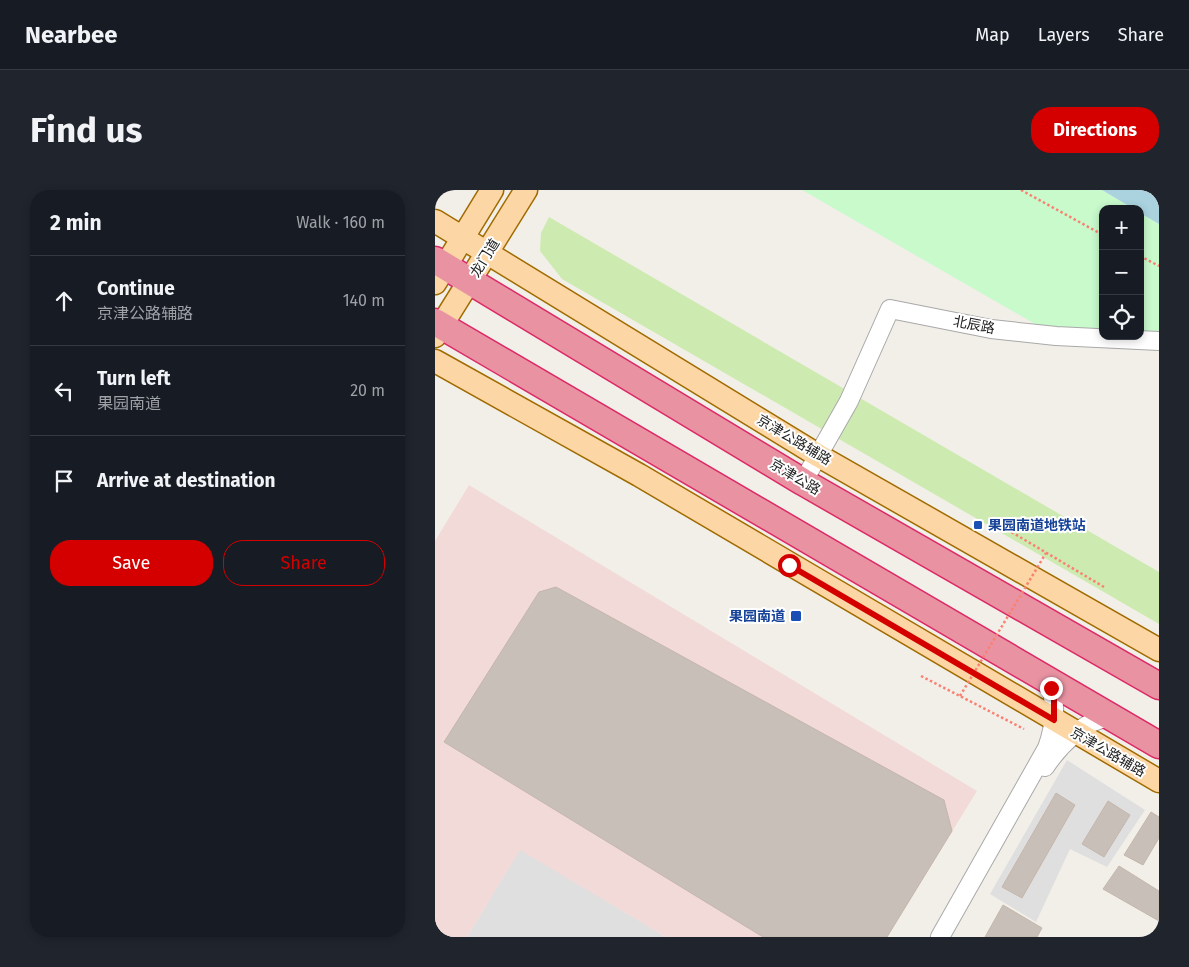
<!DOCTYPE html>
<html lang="en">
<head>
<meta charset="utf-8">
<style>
  :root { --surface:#171b24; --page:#20242c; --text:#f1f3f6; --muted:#9ea1a6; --line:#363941; --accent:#d40000 }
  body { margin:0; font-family:"Fira Sans","Noto Sans SC",sans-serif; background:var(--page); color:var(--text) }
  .controls { position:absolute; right:15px; top:15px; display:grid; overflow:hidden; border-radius:10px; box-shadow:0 2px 8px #0003 }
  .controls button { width:45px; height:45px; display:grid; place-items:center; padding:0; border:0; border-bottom:1px solid var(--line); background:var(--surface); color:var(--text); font:25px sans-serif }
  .stop { position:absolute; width:15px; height:15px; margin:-11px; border:4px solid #d40000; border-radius:50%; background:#fff }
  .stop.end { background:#d40000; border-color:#fff; box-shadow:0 1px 5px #0008 }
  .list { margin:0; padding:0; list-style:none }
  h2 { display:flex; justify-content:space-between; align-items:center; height:65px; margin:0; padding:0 20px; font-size:21px }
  h2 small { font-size:16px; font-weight:400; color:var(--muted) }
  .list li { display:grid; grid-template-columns:32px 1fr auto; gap:15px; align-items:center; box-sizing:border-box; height:90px; padding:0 20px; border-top:1px solid var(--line) }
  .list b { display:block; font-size:19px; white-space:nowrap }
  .list p { margin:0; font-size:16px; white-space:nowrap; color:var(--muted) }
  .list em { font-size:16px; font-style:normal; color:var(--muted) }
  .actions { display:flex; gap:10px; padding:15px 20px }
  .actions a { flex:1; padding:11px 0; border:1px solid var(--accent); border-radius:20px; text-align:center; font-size:18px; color:var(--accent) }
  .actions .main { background:var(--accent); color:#fff }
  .icon { flex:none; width:28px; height:28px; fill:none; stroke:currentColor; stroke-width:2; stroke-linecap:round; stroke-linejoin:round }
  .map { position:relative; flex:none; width:724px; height:747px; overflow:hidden; border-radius:20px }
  header { display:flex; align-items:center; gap:30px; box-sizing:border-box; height:70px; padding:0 25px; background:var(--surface); border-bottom:1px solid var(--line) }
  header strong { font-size:24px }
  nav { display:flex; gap:28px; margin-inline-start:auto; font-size:18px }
  .intro { display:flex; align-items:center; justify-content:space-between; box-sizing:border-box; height:120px; padding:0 30px }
  h1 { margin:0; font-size:35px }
  .button { padding:12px 22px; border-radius:20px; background:var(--accent); color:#fff; font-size:18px; font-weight:700 }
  main { display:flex; gap:30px; padding:0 30px }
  aside { flex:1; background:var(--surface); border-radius:20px; box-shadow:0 2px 8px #0003 }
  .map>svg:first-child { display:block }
  .residential { fill:#e0dfdf }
  .commercial { fill:#f2dad9 }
  .grass { fill:#cdebb0 }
  .park { fill:#c8facc }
  .water { fill:#aad3df }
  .building { fill:#c7bfb8; stroke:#c4b6ab }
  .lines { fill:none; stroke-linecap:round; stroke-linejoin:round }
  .minor-casing { stroke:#a9a9a9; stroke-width:20 }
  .major-casing { stroke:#a06b00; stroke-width:25 }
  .highway-casing { stroke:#dc2a67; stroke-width:29 }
  .path { stroke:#fa8072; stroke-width:2.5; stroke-dasharray:2.5 2.5; stroke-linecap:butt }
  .minor { stroke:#fff; stroke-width:18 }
  .major { stroke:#fcd6a4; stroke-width:22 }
  .highway { stroke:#e892a2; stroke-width:26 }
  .path-bridge { stroke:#fa8072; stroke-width:2.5; stroke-dasharray:2.5 2.5; stroke-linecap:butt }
  .route { stroke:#d40000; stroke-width:6 }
  .transit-dot { fill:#1a4fb4; stroke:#fff; stroke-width:2 }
  .labels { text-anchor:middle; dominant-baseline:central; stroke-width:4; stroke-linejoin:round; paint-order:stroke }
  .street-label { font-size:14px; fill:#222; stroke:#fff }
  .transit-label { font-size:14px; font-weight:bold; fill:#164399; stroke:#fff; text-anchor:start }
</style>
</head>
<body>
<header>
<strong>Nearbee</strong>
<nav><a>Map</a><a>Layers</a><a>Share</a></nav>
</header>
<div class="intro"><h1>Find us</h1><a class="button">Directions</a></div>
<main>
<aside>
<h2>2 min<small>Walk · 160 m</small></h2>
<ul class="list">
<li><svg class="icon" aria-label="ahead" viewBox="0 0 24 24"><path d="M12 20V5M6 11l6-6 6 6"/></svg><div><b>Continue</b><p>京津公路辅路</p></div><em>140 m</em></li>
<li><svg class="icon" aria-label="left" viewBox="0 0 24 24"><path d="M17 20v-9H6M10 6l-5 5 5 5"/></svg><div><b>Turn left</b><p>果园南道</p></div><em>20 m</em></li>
<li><svg class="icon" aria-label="arrive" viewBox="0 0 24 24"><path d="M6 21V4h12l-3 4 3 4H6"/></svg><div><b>Arrive at destination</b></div></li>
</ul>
<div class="actions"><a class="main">Save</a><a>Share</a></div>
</aside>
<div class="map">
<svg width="724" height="747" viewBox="0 0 724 747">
  <rect width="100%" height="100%" fill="#f2efe9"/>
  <g class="residential">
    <path d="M632 570 710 620 672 677 635 659 601 732 555 704Z"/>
    <path d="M85 659 231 747H32Z"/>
  </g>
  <path class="commercial" d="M34 295 542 601 452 747H231L85 660 32 747H0V351Z"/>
  <path class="grass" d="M114 27 724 382V434L127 89 105 61 106 43Z"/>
  <path class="park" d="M367 0H667L699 19H668V146H705V23L724 34V151L621 146Z"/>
  <path class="water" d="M667 0H724V34L705 23V19H699Z"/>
  <g class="building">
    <path d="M121 397 509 610 517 641 452 747H328L9 552 104 402Z"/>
    <path d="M621 603 640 615 587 708 567 697Z"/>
    <path d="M673 611 695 625 669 667 647 654Z"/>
    <path d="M716 622 724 627V648L708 675 689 665Z"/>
    <path d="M684 676 724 701V731L668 699Z"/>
    <path d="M568 715 607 738 602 747H550Z"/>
  </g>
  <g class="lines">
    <g class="minor-casing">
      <g id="minor">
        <path d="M368 292 414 211 455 119 556 139 621 146 724 151"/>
        <path d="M610 577C624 556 650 529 676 527"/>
        <path d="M505 747 612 558C620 536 622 511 613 489"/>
      </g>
    </g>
    <g class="major-casing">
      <g id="major">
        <path d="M0 31 384 266 724 460"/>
        <path d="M0 93 57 0"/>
        <path d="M0 146 91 0"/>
        <path d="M0 171 204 285 724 591"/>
      </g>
    </g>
    <g class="highway-casing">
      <g id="highway">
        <path d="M0 70 368 292 724 496"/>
        <path d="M0 132 724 555"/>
      </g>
    </g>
    <g class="path">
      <path d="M586 0 668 45"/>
      <path d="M705 66 724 76"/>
      <path d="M568 337 669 397"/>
      <path d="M486 486 589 539"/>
    </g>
    <use href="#minor" class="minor"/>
    <use href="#major" class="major"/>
    <use href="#highway" class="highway"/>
    <path class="path-bridge" d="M525 506 611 363"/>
  </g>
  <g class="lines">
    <path class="route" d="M354 375 619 530V508L616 498"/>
  </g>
  <g class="transit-dot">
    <rect x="538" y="330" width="10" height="10" rx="2.5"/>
    <rect x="355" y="420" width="12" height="12" rx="2.5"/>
  </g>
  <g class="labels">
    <g class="street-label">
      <text transform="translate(50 68) rotate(-58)">龙门道</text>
      <text transform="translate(539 135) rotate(11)">北辰路</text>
      <text transform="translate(359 250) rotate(31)">京津公路辅路</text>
      <text transform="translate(360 287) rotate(31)">京津公路</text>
      <text transform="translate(673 562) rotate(30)">京津公路辅路</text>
    </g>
    <g class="transit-label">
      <text x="553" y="335">果园南道地铁站</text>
      <text x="350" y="426" text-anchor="end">果园南道</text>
    </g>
  </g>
</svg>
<div class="controls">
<button>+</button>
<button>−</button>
<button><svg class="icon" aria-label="locate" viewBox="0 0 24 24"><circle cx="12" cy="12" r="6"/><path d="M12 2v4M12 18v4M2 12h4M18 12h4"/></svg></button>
</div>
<div class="stop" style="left:354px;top:375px"></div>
<div class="stop end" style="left:616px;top:498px"></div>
</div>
</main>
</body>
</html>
